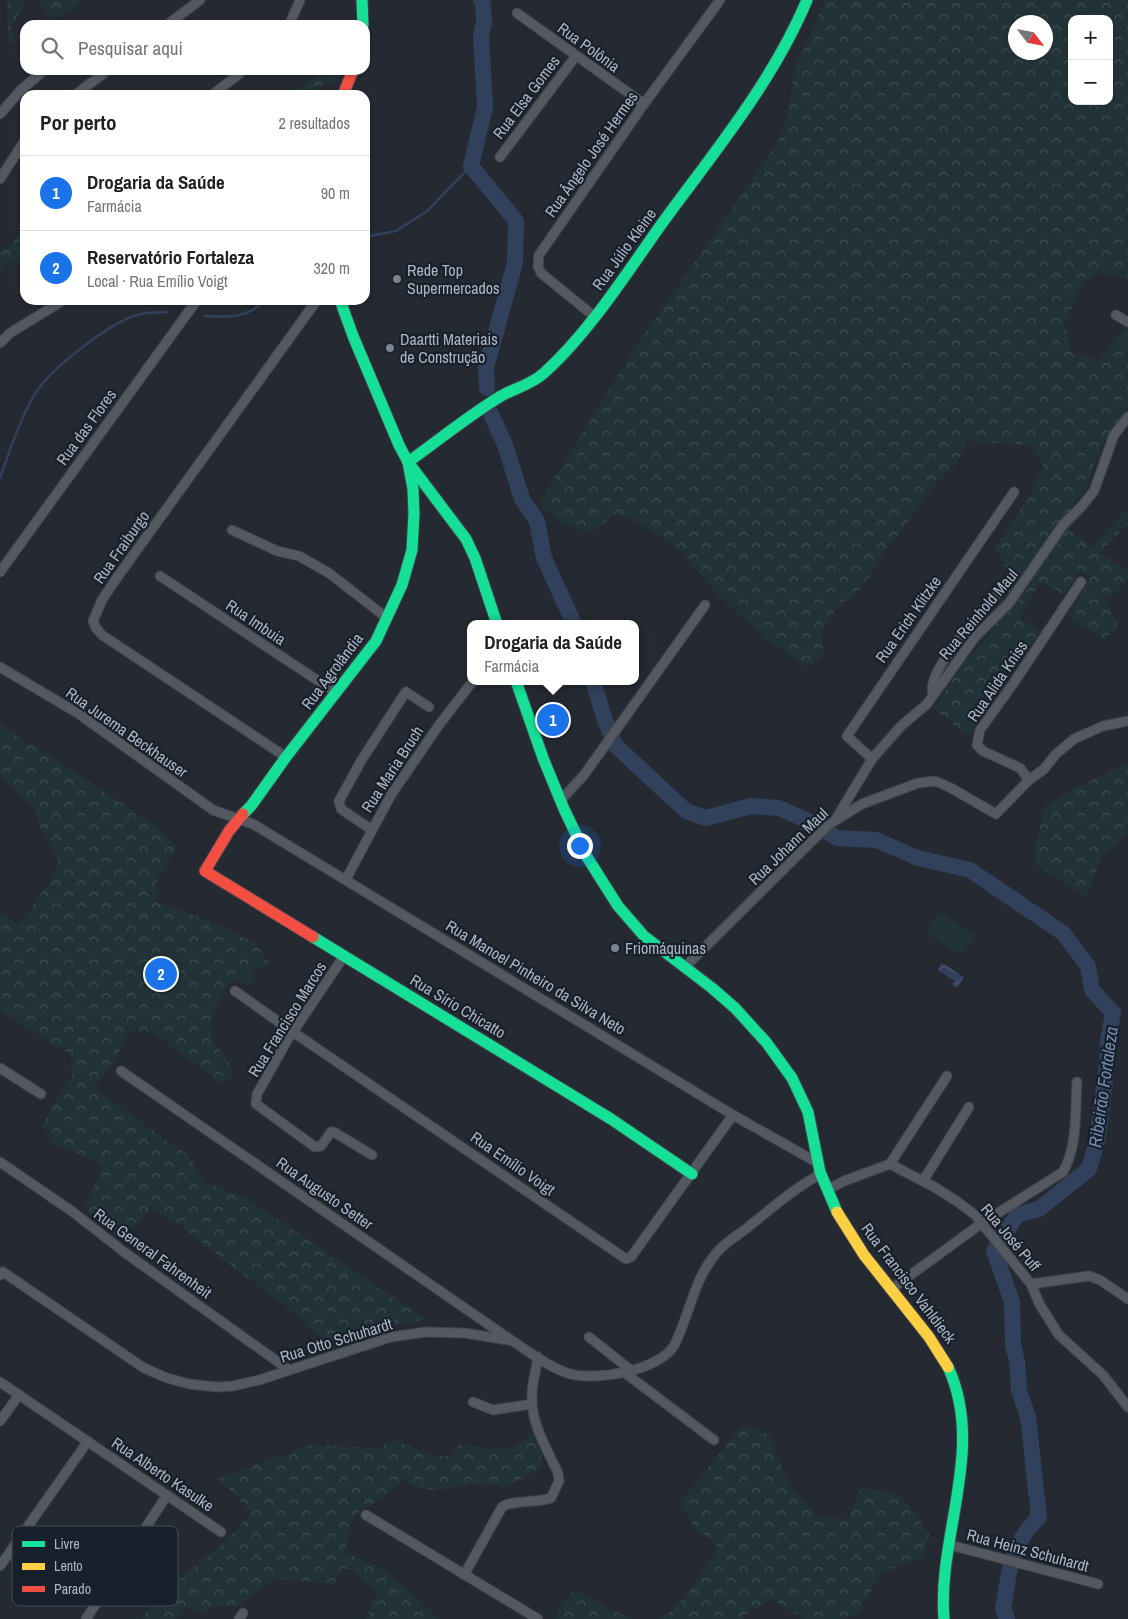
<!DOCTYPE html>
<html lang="pt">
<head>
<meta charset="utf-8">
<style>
  :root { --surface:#fff; --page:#f2f2f2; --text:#202124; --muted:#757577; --line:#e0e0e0; --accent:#1a73e8 }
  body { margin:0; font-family:"Archivo Narrow",sans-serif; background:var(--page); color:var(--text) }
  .controls { position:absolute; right:15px; top:15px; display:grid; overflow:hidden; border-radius:10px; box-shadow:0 1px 4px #0004 }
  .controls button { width:45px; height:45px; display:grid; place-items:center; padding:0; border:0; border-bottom:1px solid var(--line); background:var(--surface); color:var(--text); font:25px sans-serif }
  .compass { position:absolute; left:1008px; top:15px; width:45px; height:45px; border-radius:50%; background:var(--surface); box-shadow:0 1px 4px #0004; rotate:122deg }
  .you { position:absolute; left:579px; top:845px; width:18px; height:18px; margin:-12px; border:4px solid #fff; border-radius:50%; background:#1a73e8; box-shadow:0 0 0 8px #1a73e833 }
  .badge { display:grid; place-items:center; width:32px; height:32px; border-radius:50%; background:var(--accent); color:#fff; font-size:16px; font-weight:700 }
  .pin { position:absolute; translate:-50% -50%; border:2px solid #fff; box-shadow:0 1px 5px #0006 }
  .popup { position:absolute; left:467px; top:620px; width:172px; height:65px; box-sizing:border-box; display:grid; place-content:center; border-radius:10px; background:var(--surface); filter:drop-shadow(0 1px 4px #0005); font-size:16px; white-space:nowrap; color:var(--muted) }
  .popup b { font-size:19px; color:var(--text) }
  .popup::after { content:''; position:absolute; left:50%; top:100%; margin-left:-10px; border:10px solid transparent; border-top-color:var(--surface) }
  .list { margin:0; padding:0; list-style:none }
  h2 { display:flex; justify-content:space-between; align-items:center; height:65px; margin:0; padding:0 20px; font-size:21px }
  h2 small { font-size:16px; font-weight:400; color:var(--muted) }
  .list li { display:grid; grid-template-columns:32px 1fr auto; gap:15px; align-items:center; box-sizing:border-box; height:75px; padding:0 20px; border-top:1px solid var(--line) }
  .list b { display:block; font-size:19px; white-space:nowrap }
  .list p { margin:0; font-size:16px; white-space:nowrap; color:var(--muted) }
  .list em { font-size:16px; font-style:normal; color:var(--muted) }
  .icon { flex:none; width:28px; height:28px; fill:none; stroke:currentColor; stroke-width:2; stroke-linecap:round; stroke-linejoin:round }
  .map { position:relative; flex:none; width:1128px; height:1619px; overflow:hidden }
  .search { position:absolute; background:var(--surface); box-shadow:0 1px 4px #0004; left:20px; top:20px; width:350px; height:55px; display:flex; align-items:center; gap:12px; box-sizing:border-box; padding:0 18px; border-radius:15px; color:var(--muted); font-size:19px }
  .panel { position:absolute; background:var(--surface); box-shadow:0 1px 4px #0004; left:20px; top:90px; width:350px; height:215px; border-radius:15px }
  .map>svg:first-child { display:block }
  .forest { fill:url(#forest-crowns); fill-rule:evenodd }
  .pitch { fill:#223337 }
  .water { fill:url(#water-waves) }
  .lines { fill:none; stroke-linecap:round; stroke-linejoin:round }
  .stream { stroke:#31415b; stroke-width:2.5 }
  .river { stroke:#31415b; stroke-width:16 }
  .street-casing { stroke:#40444a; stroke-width:11 }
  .fast-casing { stroke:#40444a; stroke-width:13 }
  .slow-casing { stroke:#40444a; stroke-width:13 }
  .jam-casing { stroke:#40444a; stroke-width:13 }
  .street { stroke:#545860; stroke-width:9 }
  .fast { stroke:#16e098; stroke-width:11 }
  .slow { stroke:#ffcf43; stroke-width:11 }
  .jam { stroke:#f24e42; stroke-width:11 }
  .poi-dot { fill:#7d8491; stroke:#18202c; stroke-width:2 }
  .labels { text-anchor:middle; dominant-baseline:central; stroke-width:4.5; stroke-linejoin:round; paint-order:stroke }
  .street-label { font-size:16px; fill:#adb5c5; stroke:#18202c }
  .poi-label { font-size:16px; fill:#adb5c5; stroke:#18202c; text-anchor:start }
  .water-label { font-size:18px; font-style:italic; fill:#748aae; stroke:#18202c }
  .key { fill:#18202c; stroke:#454d5a; stroke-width:1 }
  .key-label { font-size:14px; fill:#adb5c5 }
</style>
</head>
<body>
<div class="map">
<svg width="1128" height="1619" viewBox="0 0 1128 1619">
  <defs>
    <pattern id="forest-crowns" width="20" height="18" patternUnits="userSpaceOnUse" patternTransform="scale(1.25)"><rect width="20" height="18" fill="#223337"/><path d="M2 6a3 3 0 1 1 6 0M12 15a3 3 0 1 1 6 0" fill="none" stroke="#3f4e52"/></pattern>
    <pattern id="water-waves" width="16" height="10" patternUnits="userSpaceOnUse" patternTransform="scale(1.25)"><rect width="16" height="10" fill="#31415b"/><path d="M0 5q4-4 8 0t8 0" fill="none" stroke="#4c5a71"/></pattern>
  </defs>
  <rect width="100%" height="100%" fill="#252931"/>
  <g class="forest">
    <path d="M9 0H27L11 27 15 41 10 45 7 24V3Z"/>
    <path d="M37 0H82L72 9 53 21Z"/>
    <path d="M825 0H1128V280L1110 273 1094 274 1083 284 1064 325 1072 353 1099 360 1128 326V407L1115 424 1098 453 1087 487 1061 522 1092 548 1128 508V524L1100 553 1128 571V579L1120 588 1104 598 1118 626 1104 640 1068 617 1091 577 1079 571 1064 595 1041 581 1019 617 1040 631 970 735 960 730 933 709 960 667 992 631 1013 581 995 548 1031 494 1043 466 1029 445 967 441 956 465 934 486 878 561 871 575 852 598 840 603 822 629 823 656 807 667 761 636V633L719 597 682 552 646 527 619 513 590 532 562 523 539 503 629 357 777 143 788 115 794 71ZM1072 19H1109V101H1072ZM1016 22H1046V52H1016Z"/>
    <path d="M311 70H342L340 77 335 82 319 86 304 95H292L298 89 316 77Z"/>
    <path d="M25 225V258L4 265 0 272V252L15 239Z"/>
    <path d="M0 725 45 753 156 826 178 847 157 879 156 902 208 920 255 943 271 965 251 970 253 984 232 980 212 1013 211 1038 236 1073 222 1084 152 1032 129 1031 118 1055 94 1089 190 1157 204 1182 246 1198 425 1319 362 1333 330 1346 286 1307 216 1254 177 1223 151 1209 122 1239 84 1210 103 1165 54 1144 42 1125 72 1075 71 1055 0 1011V913L19 925 51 880 59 861 40 827 35 809 0 775Z"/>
    <path d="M1128 762V834L1102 855 1087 897 1038 866 1034 852 1044 808 1066 793 1120 767Z"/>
    <path d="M744 1424 770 1436 789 1486 819 1517 848 1519 861 1487 901 1495 930 1536 922 1558 882 1572 859 1613 836 1619H805L771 1599 744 1615V1619H658C679 1612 706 1568 718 1548L711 1539 695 1529 680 1502Z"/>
    <path d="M532 1433 540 1449 542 1467 506 1487 473 1483 443 1490 420 1489 402 1480 382 1498 354 1515 344 1552 380 1567 440 1619H366L377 1592 354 1571 342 1568 334 1584 274 1578 237 1607 218 1605 207 1613 183 1608 177 1619H142L154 1600 226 1541 251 1513 219 1478 310 1445 378 1448 394 1440C414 1448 431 1458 453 1456L458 1445 487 1448H512Z"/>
    <path d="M575 1589 610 1609 632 1619H557L559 1608Z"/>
  </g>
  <path class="pitch" d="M940 912 975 936 961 956 926 933Z"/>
  <path class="water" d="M942 963 964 977 957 988 952 985 955 981 938 970Z"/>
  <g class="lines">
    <g class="stream">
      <path d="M365 237 396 231 427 211 471 166"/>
      <path d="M204 316C226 317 249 319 264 300"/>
      <path d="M0 478C10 450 20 419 35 394 50 369 109 323 137 315 146 312 157 313 167 312"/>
    </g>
    <g class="river">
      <path d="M481 0 483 4 484 23 481 35 485 107 471 166 516 221 515 263 486 368 487 388"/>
      <path d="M491 414 505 445 522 499 537 521 544 558 574 624"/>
      <path d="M593 681 604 717 615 745 686 811 706 818 751 806 779 808 813 823 837 838 876 840 918 858 970 870 1063 933 1088 966 1092 990 1113 1013 1108 1041 1107 1063 1098 1138 1089 1169 1039 1209 1017 1215 994 1251 1012 1302 1013 1344 1017 1362 1019 1390 1028 1417 1039 1517 1028 1529 1017 1546 1010 1567 1003 1608 1007 1619"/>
    </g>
    <g class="street-casing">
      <g id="street">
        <path d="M517 13 644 104"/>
        <path d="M167 25 200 0"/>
        <path d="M289 25 300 0"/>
        <path d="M75 95 108 70"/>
        <path d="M212 95 244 70"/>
        <path d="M0 114 20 91 44 70"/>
        <path d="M500 157 576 56"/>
        <path d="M0 179 25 140"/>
        <path d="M1116 315 1128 322"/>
        <path d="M595 317 541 273 538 266 539 255 644 104 720 0"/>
        <path d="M0 343 10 333 64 300"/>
        <path d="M232 530 277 551 299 556 329 573 387 618"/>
        <path d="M0 572 197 300"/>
        <path d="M160 576 335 692"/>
        <path d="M0 667 79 714 213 810 253 824 733 1115 818 1163"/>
        <path d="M933 694C924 672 985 609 1000 591"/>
        <path d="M286 757 102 635 96 628 93 621 102 600 116 579 317 300"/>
        <path d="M872 759 847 736 1014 492"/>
        <path d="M1029 780 1020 768 983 751 977 745 980 730 1013 684 1081 582"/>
        <path d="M560 801 584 775 705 605"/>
        <path d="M837 817 872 759 901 726 927 704 975 637 1009 603 1063 525 1081 507 1094 491 1114 435 1128 417"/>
        <path d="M372 830 341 809 339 801 361 761 405 693 406 692 429 707"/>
        <path d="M346 879 391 795 439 725 473 681"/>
        <path d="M344 956 287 1041 257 1094 256 1104 315 1147 321 1146 331 1132H334L372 1155"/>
        <path d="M685 967 828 825 862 804 918 783 935 781 951 788 996 814 1029 780 1044 769 1056 754 1074 739 1103 726 1128 721"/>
        <path d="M235 991 293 1032 626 1259 631 1257 733 1115"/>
        <path d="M0 1068 41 1094"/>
        <path d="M121 1071 511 1340C528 1351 547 1366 567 1373 593 1382 661 1371 675 1344 690 1313 694 1278 718 1251 726 1242 738 1235 747 1228 771 1209 794 1188 821 1174"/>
        <path d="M0 1162 73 1212 124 1252 288 1369"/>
        <path d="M890 1164 947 1076"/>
        <path d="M923 1181 969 1107"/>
        <path d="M827 1190 844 1181 890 1164 936 1188 958 1202 975 1215 1031 1284 1040 1305 1059 1335 1103 1375 1128 1407"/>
        <path d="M0 1275 3 1272 144 1368 167 1378 189 1384 217 1387 233 1386 259 1380 391 1337 426 1332 464 1333 508 1340"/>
        <path d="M1031 1284 1089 1276 1100 1280 1128 1299"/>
        <path d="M890 1290 982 1223 1063 1172C1078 1145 1075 1113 1077 1082"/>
        <path d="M589 1337 632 1371"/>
        <path d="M625 1373 714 1440"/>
        <path d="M0 1382 221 1532"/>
        <path d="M473 1402 493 1410 532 1404"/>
        <path d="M0 1421 19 1395"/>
        <path d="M366 1515 538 1619"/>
        <path d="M950 1545 1098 1584"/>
        <path d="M0 1566 88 1441"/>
        <path d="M464 1575 502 1507C511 1500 537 1503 551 1498L559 1481 558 1473C548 1451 532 1425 532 1400 531 1386 536 1371 538 1357"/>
        <path d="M86 1619 167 1495"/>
        <path d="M239 1619 243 1613"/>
      </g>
    </g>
    <g class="fast-casing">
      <g id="fast">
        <path d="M362 0 363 25"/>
        <path d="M340 300 353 336 399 445 408 462 466 539 475 558 497 624"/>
        <path d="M408 462C439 440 468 416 501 396 515 388 531 385 544 373 589 333 628 271 663 222 715 151 773 81 807 0"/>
        <path d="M516 681 543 758 564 809 587 857 618 906 644 936 712 988 735 1008 766 1042 792 1078 808 1112 820 1172 837 1212"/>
        <path d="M243 814 251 806 286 757 376 641 402 585 412 550 414 514 413 489 408 462"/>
        <path d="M313 937 611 1119 692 1174"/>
        <path d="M944 1619C937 1536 986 1449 948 1367"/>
      </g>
    </g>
    <g class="slow-casing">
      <path id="slow" d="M837 1212 864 1255 929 1337 948 1367"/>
    </g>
    <g class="jam-casing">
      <g id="jam">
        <path d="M343 95 353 70"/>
        <path d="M243 814 229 831 205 871 313 937"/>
      </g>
    </g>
    <use href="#street" class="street"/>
    <use href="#fast" class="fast"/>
    <use href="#slow" class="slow"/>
    <use href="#jam" class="jam"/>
  </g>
  <g class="poi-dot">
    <circle cx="397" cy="279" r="5"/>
    <circle cx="390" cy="348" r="5"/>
    <circle cx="615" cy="948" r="5"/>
  </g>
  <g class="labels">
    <g class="street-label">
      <text transform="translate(589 47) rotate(36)">Rua Polônia</text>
      <text transform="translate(526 97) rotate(-53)">Rua Elsa Gomes</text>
      <text transform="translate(591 154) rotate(-55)">Rua Ângelo José Hermes</text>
      <text transform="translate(624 249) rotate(-54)">Rua Júlio Kleine</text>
      <text transform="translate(86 427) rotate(-54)">Rua das Flores</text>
      <text transform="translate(121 547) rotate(-55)">Rua Fraiburgo</text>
      <text transform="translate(978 614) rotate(-50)">Rua Reinhold Maul</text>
      <text transform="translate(908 619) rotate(-55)">Rua Erich Klitzke</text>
      <text transform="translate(256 622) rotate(34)">Rua Imbuia</text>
      <text transform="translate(332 671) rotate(-53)">Rua Agrolândia</text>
      <text transform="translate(997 681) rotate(-56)">Rua Alida Kniss</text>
      <text transform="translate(127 732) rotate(35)">Rua Jurema Beckhauser</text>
      <text transform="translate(392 769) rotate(-57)">Rua Maria Bruch</text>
      <text transform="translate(788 846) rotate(-44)">Rua Johann Maul</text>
      <text transform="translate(536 977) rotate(31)">Rua Manoel Pinheiro da Silva Neto</text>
      <text transform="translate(458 1006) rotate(31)">Rua Sírio Chicatto</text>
      <text transform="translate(287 1019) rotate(-58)">Rua Francisco Marcos</text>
      <text transform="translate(513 1163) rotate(35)">Rua Emílio Voigt</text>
      <text transform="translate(325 1193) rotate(35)">Rua Augusto Setter</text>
      <text transform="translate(1011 1237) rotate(50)">Rua José Puff</text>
      <text transform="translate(153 1253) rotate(36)">Rua General Fahrenheit</text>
      <text transform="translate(909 1283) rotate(53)">Rua Francisco Vahldieck</text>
      <text transform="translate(336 1340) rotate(-17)">Rua Otto Schuhardt</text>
      <text transform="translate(163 1474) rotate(34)">Rua Alberto Kasulke</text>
      <text transform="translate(1028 1550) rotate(15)">Rua Heinz Schuhardt</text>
    </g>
    <g class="poi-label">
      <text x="407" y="270">Rede Top<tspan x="407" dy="18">Supermercados</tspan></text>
      <text x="400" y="339">Daartti Materiais<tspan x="400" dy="18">de Construção</tspan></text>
      <text x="625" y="948">Friomáquinas</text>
    </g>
    <g class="water-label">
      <text transform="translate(1103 1087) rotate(-82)">Ribeirão Fortaleza</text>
    </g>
  </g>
  <rect x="12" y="1526" width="166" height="80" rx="8" class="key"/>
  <rect x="22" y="1541" width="23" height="6" fill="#16e098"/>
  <rect x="22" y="1563" width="23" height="7" fill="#ffcf43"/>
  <rect x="22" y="1586" width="23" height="6" fill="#f24e42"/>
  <g class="key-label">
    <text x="54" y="1549">Livre</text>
    <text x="54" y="1571">Lento</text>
    <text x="54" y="1594">Parado</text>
  </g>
</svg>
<div class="controls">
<button>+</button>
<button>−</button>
</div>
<svg class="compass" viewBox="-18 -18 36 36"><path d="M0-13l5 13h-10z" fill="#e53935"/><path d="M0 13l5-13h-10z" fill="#757577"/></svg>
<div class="you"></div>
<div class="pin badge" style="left:553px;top:720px">1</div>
<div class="popup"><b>Drogaria da Saúde</b>Farmácia</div>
<div class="pin badge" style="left:161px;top:974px">2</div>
<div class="search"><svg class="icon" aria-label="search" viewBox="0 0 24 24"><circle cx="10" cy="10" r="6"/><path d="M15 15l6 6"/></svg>Pesquisar aqui</div>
<section class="panel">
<h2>Por perto<small>2 resultados</small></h2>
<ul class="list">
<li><span class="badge">1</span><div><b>Drogaria da Saúde</b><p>Farmácia</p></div><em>90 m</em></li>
<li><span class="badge">2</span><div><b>Reservatório Fortaleza</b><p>Local · Rua Emílio Voigt</p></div><em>320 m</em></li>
</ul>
</section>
</div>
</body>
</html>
